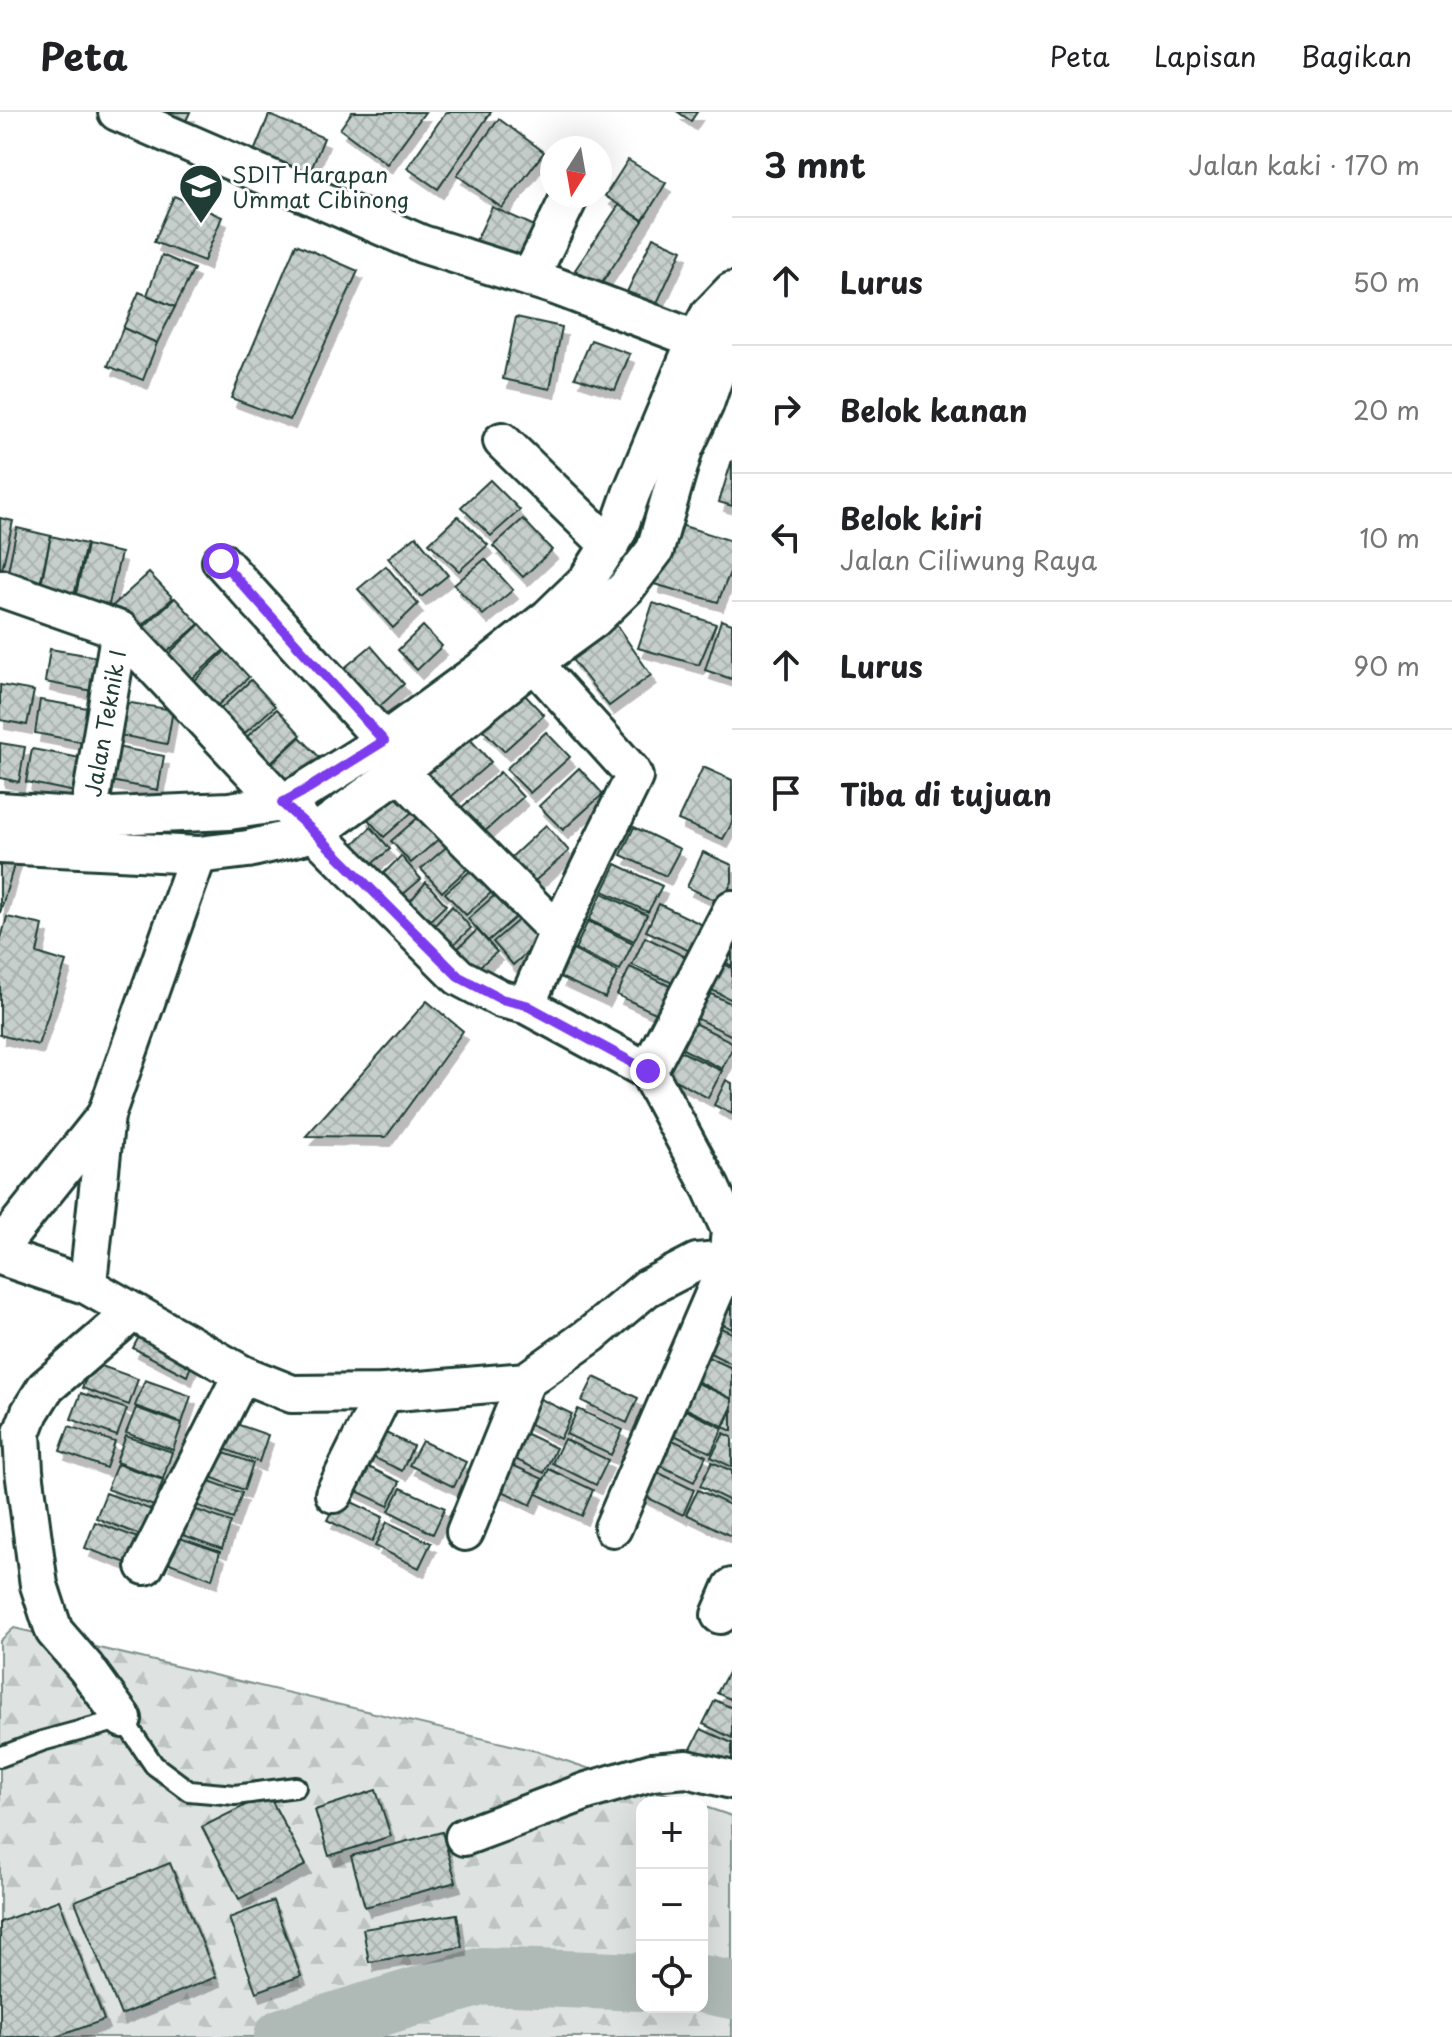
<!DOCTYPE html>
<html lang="id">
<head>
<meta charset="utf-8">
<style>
  :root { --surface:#fff; --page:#f6f6f6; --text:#202124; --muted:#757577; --line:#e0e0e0 }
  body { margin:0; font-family:"Playpen Sans",sans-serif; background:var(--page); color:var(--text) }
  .controls { position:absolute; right:24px; bottom:24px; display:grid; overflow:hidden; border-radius:16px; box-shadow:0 8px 32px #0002 }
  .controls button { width:72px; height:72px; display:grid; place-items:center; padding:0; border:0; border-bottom:2px solid var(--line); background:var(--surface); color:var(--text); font:40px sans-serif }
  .compass { position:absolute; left:540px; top:24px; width:72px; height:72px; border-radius:50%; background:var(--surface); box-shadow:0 8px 32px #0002; rotate:191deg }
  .stop { position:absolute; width:24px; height:24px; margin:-18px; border:6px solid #7c3aed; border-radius:50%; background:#fff }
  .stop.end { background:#7c3aed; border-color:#fff; box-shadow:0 2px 8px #0008 }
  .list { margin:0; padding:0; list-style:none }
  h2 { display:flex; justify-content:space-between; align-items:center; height:104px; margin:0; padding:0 32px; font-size:34px }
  h2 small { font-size:26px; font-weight:400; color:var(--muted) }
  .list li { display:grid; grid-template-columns:52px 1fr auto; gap:24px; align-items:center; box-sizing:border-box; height:128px; padding:0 32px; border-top:2px solid var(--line) }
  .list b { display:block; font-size:30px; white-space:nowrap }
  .list p { margin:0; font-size:26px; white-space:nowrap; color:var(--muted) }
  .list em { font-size:26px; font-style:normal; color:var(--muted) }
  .icon { flex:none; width:44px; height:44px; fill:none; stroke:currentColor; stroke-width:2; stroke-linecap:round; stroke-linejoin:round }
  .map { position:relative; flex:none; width:732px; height:1925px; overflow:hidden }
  header { display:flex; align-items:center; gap:48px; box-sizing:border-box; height:112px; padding:0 40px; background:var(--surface); border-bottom:2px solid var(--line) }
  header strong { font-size:38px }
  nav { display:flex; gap:44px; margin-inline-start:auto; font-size:28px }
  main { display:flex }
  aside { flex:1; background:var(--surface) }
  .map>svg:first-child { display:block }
  .forest { fill:url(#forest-firs); stroke:#7e908b; stroke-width:2 }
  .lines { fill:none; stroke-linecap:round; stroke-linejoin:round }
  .river { stroke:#afbab7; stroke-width:58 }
  .building { fill:url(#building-cross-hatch); stroke:#1f3d34; stroke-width:2; filter:url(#shadow) }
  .lane-casing { stroke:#1f3d34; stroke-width:24 }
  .street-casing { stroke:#1f3d34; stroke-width:42 }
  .lane { stroke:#fff; stroke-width:18 }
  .street { stroke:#fff; stroke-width:36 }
  .route { stroke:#7c3aed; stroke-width:10 }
  .labels { text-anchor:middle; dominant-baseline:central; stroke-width:6; stroke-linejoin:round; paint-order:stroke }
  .poi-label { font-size:22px; fill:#1f3d34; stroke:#fff; text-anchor:start }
  .street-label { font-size:22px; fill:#1f3d34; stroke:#fff }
</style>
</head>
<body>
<header>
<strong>Peta</strong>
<nav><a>Peta</a><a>Lapisan</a><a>Bagikan</a></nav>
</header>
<main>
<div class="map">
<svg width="732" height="1925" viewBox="0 0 732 1925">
  <defs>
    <pattern id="forest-firs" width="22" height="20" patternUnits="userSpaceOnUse" patternTransform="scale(2)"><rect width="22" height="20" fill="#dee3e2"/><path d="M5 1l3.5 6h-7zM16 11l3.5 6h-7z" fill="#bec4c2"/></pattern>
    <pattern id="building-cross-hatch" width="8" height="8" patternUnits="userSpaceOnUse" patternTransform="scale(2)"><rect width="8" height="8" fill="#c7cfcc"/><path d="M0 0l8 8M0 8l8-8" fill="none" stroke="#aab3b0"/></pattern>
    <filter id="shadow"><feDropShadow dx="5" dy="9" stdDeviation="0" flood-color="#0004"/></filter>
  </defs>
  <rect width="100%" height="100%" fill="#fff"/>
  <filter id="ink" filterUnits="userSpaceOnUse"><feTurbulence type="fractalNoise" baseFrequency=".0125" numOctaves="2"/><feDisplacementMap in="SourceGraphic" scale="16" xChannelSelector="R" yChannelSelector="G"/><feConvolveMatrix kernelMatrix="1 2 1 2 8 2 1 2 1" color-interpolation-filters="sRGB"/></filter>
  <g filter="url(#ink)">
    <path class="forest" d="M14 1516 536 1639 693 1691H642V1895H702V1694L732 1704V1925H0V1529Z"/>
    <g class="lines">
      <g class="river">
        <path d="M702 1872 732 1878"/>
        <path d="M283 1925 483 1864 642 1870"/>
      </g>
    </g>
    <g class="building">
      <path d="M126 0H190L180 23Z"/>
      <path d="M352 0H425L387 52 340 17Z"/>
      <path d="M446 0H491L438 77 407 56Z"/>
      <path d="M678 0H697L691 9Z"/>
      <path d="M269 3 324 26 306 70 251 47Z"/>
      <path d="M499 7 544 40 502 96 457 63Z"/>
      <path d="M628 48 666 71 643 108 605 84Z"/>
      <path d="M174 84 222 105 204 149 154 130Z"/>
      <path d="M619 93 643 109 600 174 575 158Z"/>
      <path d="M492 95 537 115 519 152 475 131Z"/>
      <path d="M653 125 682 138 656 193 627 180Z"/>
      <path d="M296 132 358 159 290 308 231 286Z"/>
      <path d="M162 143 194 157 175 195 147 183Z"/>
      <path d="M139 180 175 195 157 231 123 216Z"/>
      <path d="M516 205 562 215 550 277 503 267Z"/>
      <path d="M123 216 157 231 143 268 108 254Z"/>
      <path d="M591 228 630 242 615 278 575 265Z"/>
      <path d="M732 348V394L719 390Z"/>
      <path d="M490 368 520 398 491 424 461 395Z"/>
      <path d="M458 404 488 433 459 459 429 431Z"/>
      <path d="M0 406 13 409 1 462 0 461Z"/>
      <path d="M523 407 552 438 523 465 493 434Z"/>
      <path d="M674 411 732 429V455L718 490 654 472Z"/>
      <path d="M17 416 51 424 39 476 6 469Z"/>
      <path d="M51 424 86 432 74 484 40 477Z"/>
      <path d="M416 424 448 463 421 485 388 446Z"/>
      <path d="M87 433 121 441 109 492 75 486Z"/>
      <path d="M485 447 513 478 483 503 454 473Z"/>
      <path d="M386 454 418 492 393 516 358 477Z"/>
      <path d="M149 461 173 486 133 522 109 497Z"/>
      <path d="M175 486 199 512 159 547 135 523Z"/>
      <path d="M653 491 716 512 699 553 638 536Z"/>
      <path d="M721 508 732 512V567L705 558Z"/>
      <path d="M615 511 651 563 609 594 570 545Z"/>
      <path d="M200 512 224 538 184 574 160 550Z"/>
      <path d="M423 514 442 534 417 558 398 538Z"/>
      <path d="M371 534 404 572 379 595 343 557Z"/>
      <path d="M50 537 104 546 98 580 45 570Z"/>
      <path d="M225 539 249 565 209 601 186 577Z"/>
      <path d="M251 568 275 594 235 630 211 606Z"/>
      <path d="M0 573 34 579 27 613 0 608Z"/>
      <path d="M520 578 544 603 504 639 480 615Z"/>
      <path d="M40 588 94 597 88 631 35 621Z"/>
      <path d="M119 589 173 598 167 632 114 622Z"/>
      <path d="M277 597 301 623 261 659 237 634Z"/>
      <path d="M546 620 570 645 530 681 506 657Z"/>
      <path d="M467 624 491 650 451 685 427 661Z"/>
      <path d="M300 625 324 650 284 686 261 662Z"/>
      <path d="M0 631 25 635 19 670 0 666Z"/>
      <path d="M111 634 164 644 158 678 106 668Z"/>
      <path d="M32 637 86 647 80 681 26 670Z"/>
      <path d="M703 655 732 668V711L723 727 678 708Z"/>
      <path d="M579 656 603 682 563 718 539 694Z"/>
      <path d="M500 660 523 685 483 721 460 697Z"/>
      <path d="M402 670 421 692 384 725 364 703Z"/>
      <path d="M429 696 449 718 411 751 391 729Z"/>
      <path d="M546 713 569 739 529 774 506 750Z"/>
      <path d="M371 715 390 737 364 758 347 738Z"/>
      <path d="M634 715 680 737 666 764 621 743Z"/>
      <path d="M459 724 478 747 442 780 421 757Z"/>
      <path d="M703 740 732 753V770L721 791 687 775Z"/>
      <path d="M0 741 17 743 0 801Z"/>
      <path d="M401 744 421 767 393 791 375 770Z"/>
      <path d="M483 748 502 771 466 803 445 781Z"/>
      <path d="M616 752 662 774 648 800 603 779Z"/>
      <path d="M426 770 446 793 421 817 402 799Z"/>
      <path d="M506 773 526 796 488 829 468 807Z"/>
      <path d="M602 781 647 803 634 829 589 808Z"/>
      <path d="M659 792 705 814 692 840 646 819Z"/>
      <path d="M452 794 471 816 445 841 427 822Z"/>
      <path d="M531 797 550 820 513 853 493 830Z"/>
      <path d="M7 805 43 813 37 841 66 850 38 933 0 923V830Z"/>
      <path d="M588 809 633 831 620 858 575 837Z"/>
      <path d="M477 818 497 840 469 863 450 844Z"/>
      <path d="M732 823V854L720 847Z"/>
      <path d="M645 825 690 847 677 873 632 853Z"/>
      <path d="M573 838 618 860 605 886 560 865Z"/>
      <path d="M719 849 732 856V888L706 875Z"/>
      <path d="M630 855 676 877 662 904 617 883Z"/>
      <path d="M705 879 732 892V924L692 904Z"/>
      <path d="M427 889 463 919 386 1025 306 1024Z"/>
      <path d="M690 909 732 930V937L722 957 677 934Z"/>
      <path d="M676 937 722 959 708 986 664 962Z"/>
      <path d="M726 968 732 971V1002L714 993Z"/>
      <path d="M728 1185 732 1187V1217L716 1209Z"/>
      <path d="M147 1209 196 1241 187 1264 133 1236Z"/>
      <path d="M716 1214 732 1221V1252L704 1238Z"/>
      <path d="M699 1241 732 1256V1287L687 1264Z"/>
      <path d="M93 1251 138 1267 129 1293 82 1276Z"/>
      <path d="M594 1265 638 1286 627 1311 582 1289Z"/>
      <path d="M145 1268 191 1284 182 1311 135 1294Z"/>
      <path d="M691 1268 732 1287V1295L723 1314 678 1293Z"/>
      <path d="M81 1281 127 1297 117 1324 71 1307Z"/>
      <path d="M528 1281 572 1302 560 1327 516 1305Z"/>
      <path d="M679 1295 723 1316 711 1341 666 1319Z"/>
      <path d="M136 1296 182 1312 173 1338 126 1321Z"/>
      <path d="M578 1297 623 1318 611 1343 566 1322Z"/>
      <path d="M732 1299V1319L723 1315Z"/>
      <path d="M222 1307 268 1323 259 1350 212 1332Z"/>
      <path d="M369 1313 413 1334 402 1359 356 1337Z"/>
      <path d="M69 1314 115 1330 106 1356 60 1339Z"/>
      <path d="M512 1315 556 1336 544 1361 500 1340Z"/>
      <path d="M724 1321 732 1325V1355L711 1345Z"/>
      <path d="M662 1323 706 1344 694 1370 649 1348Z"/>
      <path d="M126 1324 172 1340 163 1367 116 1350Z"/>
      <path d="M564 1327 608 1348 596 1373 552 1351Z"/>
      <path d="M422 1329 466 1350 454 1375 409 1353Z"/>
      <path d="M207 1335 253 1351 244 1378 197 1360Z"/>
      <path d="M499 1347 543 1367 531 1393 486 1371Z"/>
      <path d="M356 1349 400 1370 388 1394 344 1373Z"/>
      <path d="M712 1350 732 1359V1390L700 1374Z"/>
      <path d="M117 1352 163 1368 154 1394 107 1377Z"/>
      <path d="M549 1357 593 1378 582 1404 537 1382Z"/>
      <path d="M651 1357 694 1378 683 1403 638 1381Z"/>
      <path d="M196 1364 242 1381 233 1407 186 1389Z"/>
      <path d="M401 1376 445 1396 433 1422 389 1399Z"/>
      <path d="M698 1378 732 1394 731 1424 686 1402Z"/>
      <path d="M106 1381 152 1398 143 1424 96 1406Z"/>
      <path d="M339 1384 383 1405 372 1430 327 1408Z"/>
      <path d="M185 1394 231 1410 222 1437 175 1420Z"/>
      <path d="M95 1410 141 1427 132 1453 85 1436Z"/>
      <path d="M387 1410 431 1431 419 1456 375 1434Z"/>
      <path d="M174 1424 220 1440 212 1467 164 1449Z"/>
      <path d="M730 1557 732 1558V1588L717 1581Z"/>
      <path d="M715 1588 732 1596V1626L703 1612Z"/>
      <path d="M701 1617 732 1631V1662L689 1641Z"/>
      <path d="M376 1678 391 1724 329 1744 315 1698Z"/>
      <path d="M268 1682 306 1753 239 1787 202 1715Z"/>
      <path d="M442 1720 456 1770 365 1795 351 1744Z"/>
      <path d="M170 1751 216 1865 121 1903 75 1789Z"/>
      <path d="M59 1788 104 1908 56 1925H0V1810Z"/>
      <path d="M273 1789 301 1864 256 1880 229 1806Z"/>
      <path d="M457 1802 462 1835 369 1850 363 1817Z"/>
    </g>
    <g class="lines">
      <g class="lane-casing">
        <path id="lane" d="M0 1645 42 1629 123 1607 154 1653 189 1679 235 1683 296 1675"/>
      </g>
      <g class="street-casing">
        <g id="street">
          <path d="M117 0 422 132 555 174 719 236"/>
          <path d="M530 166 570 84"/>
          <path d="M502 329 610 434"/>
          <path d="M221 449 384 629"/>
          <path d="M0 476 120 518 282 691 315 721 459 865 501 887 526 893 648 959 711 1076 729 1116"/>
          <path d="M534 551 631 659 634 665 558 820"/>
          <path d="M399 660 558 820 526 893"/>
          <path d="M0 699 88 705 229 699 282 691 304 679 384 629 487 554 549 505 587 468 618 419 631 382 696 227 709 203 732 179"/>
          <path d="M88 705 120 518"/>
          <path d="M0 733 198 743 248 737 315 721 399 660 534 551 593 508 626 476 655 438 684 337 705 292 728 225 732 220"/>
          <path d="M648 959 732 797"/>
          <path d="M1 1134 106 1003"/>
          <path d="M0 1144 88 1174 242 1262 292 1282 384 1281 526 1269 592 1222 647 1176 697 1150 729 1147 732 1148"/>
          <path d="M89 1161 106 1003 198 743"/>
          <path d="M334 1382 384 1281"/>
          <path d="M613 1416 729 1147V1127"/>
          <path d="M465 1420 526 1269"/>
          <path d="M145 1454 242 1262"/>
          <path d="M720 1503 732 1475"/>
          <path d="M123 1607 86 1556 54 1519 39 1473 24 1359 22 1321 30 1300 45 1276 133 1200"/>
          <path d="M464 1725 587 1679 652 1660 687 1657 732 1668"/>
        </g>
      </g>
      <use href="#lane" class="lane"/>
      <use href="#street" class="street"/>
    </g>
  </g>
  <g class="lines" filter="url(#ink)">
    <path class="route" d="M221 449 384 629 304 679 282 691 315 721 459 865 501 887 526 893 648 959"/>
  </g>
  <defs>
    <g id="school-pin" transform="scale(2.3)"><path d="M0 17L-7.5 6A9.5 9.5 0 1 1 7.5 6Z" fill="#1f3d34" stroke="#fff"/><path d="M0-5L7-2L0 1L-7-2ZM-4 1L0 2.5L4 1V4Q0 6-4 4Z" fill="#fff"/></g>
  </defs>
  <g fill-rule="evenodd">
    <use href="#school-pin" x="201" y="74"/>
  </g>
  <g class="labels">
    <g class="poi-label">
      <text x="232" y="61">SDIT Harapan<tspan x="232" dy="25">Ummat Cibinong</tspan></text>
    </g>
    <g class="street-label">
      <text transform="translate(104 611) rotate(-80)">Jalan Teknik I</text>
    </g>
  </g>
</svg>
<div class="controls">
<button>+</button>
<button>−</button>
<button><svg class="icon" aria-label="locate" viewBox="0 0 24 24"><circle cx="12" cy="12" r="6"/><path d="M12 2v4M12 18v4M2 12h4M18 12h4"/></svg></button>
</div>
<svg class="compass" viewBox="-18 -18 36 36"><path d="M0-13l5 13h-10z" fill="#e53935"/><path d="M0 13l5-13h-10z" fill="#757577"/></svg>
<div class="stop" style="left:221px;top:449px"></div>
<div class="stop end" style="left:648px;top:959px"></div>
</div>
<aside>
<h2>3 mnt<small>Jalan kaki · 170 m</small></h2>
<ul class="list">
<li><svg class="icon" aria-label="ahead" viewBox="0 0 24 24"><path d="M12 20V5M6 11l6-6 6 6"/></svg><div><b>Lurus</b></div><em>50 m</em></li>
<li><svg class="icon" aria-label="right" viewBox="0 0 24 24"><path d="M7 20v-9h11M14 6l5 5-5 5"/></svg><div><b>Belok kanan</b></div><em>20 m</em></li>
<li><svg class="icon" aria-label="left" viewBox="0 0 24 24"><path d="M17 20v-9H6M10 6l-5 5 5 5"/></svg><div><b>Belok kiri</b><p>Jalan Ciliwung Raya</p></div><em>10 m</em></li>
<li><svg class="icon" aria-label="ahead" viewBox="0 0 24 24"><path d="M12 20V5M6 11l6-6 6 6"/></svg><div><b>Lurus</b></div><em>90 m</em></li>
<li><svg class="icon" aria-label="arrive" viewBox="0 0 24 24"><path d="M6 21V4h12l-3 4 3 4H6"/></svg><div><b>Tiba di tujuan</b></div></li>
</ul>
</aside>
</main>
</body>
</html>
